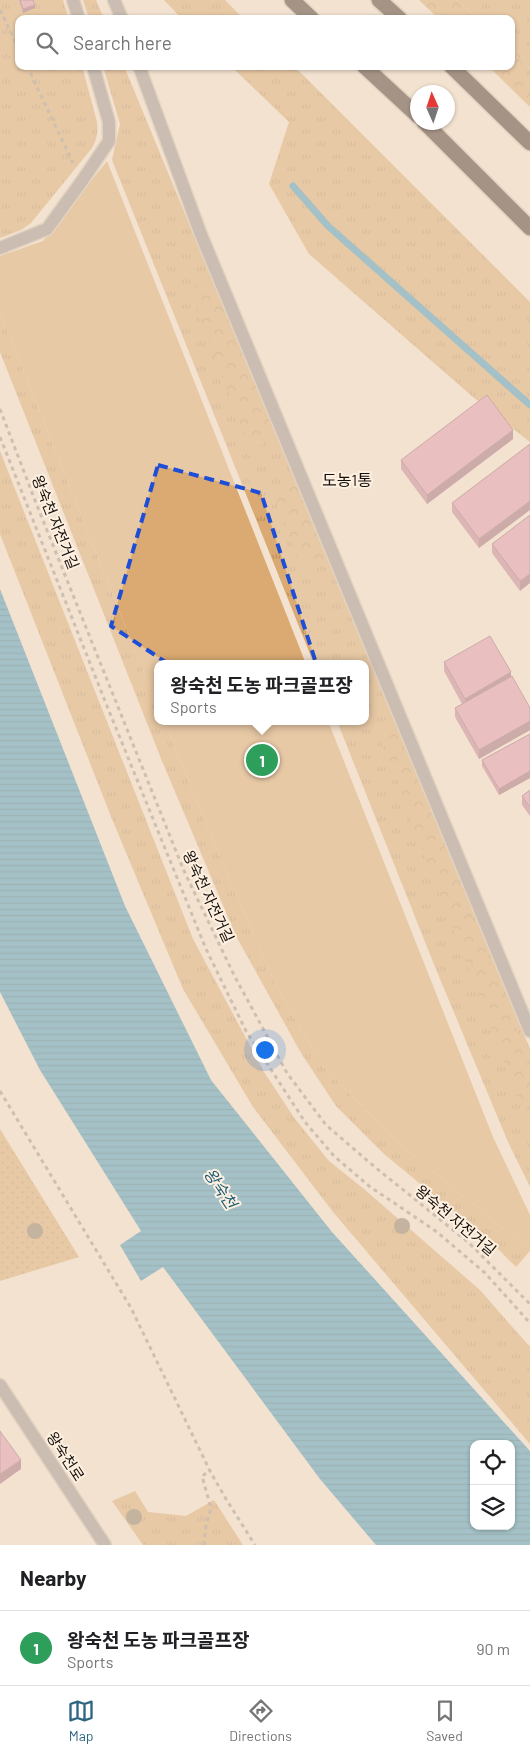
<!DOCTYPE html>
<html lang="en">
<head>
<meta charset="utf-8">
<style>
  :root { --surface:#fff; --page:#f6f6f6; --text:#202124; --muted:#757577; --line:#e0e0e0; --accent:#2e6580 }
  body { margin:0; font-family:Barlow,"Noto Sans KR",sans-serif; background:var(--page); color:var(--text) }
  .controls { position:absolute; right:15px; bottom:15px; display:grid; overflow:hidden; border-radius:10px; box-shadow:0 1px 4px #0004 }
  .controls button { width:45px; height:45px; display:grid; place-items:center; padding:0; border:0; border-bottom:1px solid var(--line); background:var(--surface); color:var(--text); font:25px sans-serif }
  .compass { position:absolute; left:410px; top:85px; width:45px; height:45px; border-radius:50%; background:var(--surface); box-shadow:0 1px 4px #0004; rotate:357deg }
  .you { position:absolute; left:264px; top:1049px; width:18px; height:18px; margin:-12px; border:4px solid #fff; border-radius:50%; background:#1a73e8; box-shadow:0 0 0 8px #1a73e833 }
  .badge { display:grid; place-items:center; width:32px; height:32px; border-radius:50%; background:var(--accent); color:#fff; font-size:16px; font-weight:700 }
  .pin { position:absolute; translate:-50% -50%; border:2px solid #fff; box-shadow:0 1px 5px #0006 }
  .popup { position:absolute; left:154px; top:660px; width:215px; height:65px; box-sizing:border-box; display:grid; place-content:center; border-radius:10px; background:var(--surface); filter:drop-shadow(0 1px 4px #0005); font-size:16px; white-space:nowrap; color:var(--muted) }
  .popup b { font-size:19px; color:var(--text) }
  .popup::after { content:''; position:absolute; left:50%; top:100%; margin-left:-10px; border:10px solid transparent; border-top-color:var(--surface) }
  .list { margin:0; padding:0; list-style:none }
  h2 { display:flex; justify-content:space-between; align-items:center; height:65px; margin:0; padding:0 20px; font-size:21px }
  h2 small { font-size:16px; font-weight:400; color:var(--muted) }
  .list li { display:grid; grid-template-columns:32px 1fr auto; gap:15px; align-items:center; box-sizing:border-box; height:75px; padding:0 20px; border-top:1px solid var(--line) }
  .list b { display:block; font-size:19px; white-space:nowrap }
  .list p { margin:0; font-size:16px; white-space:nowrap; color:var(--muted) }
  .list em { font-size:16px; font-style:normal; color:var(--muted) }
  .icon { flex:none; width:28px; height:28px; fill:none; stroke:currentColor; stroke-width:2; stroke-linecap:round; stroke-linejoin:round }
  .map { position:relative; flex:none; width:530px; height:1545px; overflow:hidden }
  .search { position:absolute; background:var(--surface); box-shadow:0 1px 4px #0004; left:15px; right:15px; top:15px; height:55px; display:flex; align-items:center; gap:12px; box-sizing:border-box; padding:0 18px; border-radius:10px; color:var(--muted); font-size:19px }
  .sheet { height:140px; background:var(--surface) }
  nav { display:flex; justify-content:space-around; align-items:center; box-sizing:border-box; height:70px; border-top:1px solid var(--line); background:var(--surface); font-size:14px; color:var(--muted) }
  nav a { display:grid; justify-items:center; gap:2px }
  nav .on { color:var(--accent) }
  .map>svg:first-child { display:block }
  .grass { fill:url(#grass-tufts) }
  .forest { fill:url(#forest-crowns) }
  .park { fill:url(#park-dots) }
  .pitch { fill:#dbaa72 }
  .water { fill:url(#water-rules); fill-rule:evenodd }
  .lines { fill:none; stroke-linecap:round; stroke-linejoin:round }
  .stream { stroke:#4499bc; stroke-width:7 }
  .service-casing { stroke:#cfc0b0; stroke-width:15 }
  .tertiary-casing { stroke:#cfc0b0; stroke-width:15 }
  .motorway-casing { stroke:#cfc0b0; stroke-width:18 }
  .path { stroke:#a29587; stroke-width:3; stroke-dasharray:4 4; stroke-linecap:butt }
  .service { stroke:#9b918c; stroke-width:12 }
  .tertiary { stroke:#9b918c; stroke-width:12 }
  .motorway { stroke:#48362d; stroke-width:15 }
  .tree { fill:#8d7a64 }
  .wall { fill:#c17f95 }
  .shaded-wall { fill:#9d6879 }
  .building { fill:#e094ad; stroke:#9d6879 }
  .marked { fill:none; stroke:#1d4ed8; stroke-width:4; stroke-dasharray:10 6; stroke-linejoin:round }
  .labels { text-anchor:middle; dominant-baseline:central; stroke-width:4; stroke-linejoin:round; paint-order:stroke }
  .street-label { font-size:15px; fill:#150f09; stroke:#fef0e1 }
  .neighbourhood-label { font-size:16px; fill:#150f09; stroke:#fef0e1 }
  .water-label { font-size:16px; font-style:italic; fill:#1a5c75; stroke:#fef0e1 }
</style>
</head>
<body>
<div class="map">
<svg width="530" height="1545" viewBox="0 0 530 1545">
  <defs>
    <pattern id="grass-tufts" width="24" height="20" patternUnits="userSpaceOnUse" patternTransform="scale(1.25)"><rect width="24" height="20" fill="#dbaa72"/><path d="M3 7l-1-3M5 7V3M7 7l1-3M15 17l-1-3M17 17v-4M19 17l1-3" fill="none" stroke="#bb9161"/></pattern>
    <pattern id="forest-crowns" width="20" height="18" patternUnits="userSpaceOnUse" patternTransform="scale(1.25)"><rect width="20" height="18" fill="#dbaa72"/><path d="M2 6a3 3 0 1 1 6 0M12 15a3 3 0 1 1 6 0" fill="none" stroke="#bb9161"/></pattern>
    <pattern id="park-dots" width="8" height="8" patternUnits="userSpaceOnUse" patternTransform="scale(1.25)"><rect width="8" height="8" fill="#dbaa72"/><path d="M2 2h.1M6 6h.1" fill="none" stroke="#bb9161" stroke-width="1.8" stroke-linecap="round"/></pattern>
    <pattern id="water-rules" width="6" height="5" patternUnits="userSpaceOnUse" patternTransform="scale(1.25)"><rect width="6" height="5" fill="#4499bc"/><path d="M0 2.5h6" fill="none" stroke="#387b97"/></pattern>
  </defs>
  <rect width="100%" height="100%" fill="#f3e2d0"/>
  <g class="grass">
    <path d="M0 0H63L69 19H19V66H82L97 122C98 132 97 139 92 148L31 223 21 230 0 238Z"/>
    <path d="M83 0H96L104 19H89Z"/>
    <path d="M164 0H225L244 19H182Z"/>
    <path d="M457 0H530V69L511 51V19H477Z"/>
    <path d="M103 66H124L530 1049V1187L508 1142 435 967 337 721H366V664H314L112 160 120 124Z"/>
    <path d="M231 66H294L530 302V442L473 397 309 254 269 184 289 122Z"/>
    <path d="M0 312 158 708V721H164L217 850 277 988 324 1067 396 1141 530 1251 516 1267 492 1243 384 1154 336 1106 301 1053 236 936 162 761 0 352Z"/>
    <path d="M0 451 193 939 264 1072 295 1119 329 1161 364 1189 480 1290 530 1347V1444L333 1212 253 1107 183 989 112 819 0 534Z"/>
    <path d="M135 1491 148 1512 186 1516 214 1500 243 1545H143L112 1501Z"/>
  </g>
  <g class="forest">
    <path d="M419 0H457L477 19H439Z"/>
    <path d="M511 51 530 69V107L488 66H511Z"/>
    <path d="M210 276 275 432 261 446 249 447 189 289Z"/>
    <path d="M295 480 327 557 300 565 272 492Z"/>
    <path d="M398 730 530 1062V1130L377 731Z"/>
  </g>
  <path class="park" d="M0 1129 79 1257 0 1281Z"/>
  <g class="pitch">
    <path d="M107 161 306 664H158V708L0 312V256L43 241Z"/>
    <path d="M164 721H328L493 1137 530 1215V1251L396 1141 324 1067 277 988 217 850Z"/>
  </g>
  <path class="water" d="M0 589 125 906 211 1080 332 1232 530 1451V1545H376L320 1479 163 1267 141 1281 120 1245 141 1231 40 1070 0 992ZM474 1444H511V1526H474Z"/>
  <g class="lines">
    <path class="stream" d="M293 186 328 226 530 405"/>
    <g class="service-casing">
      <g id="service">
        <path d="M73 0 79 19"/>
        <path d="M114 0 122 19"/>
        <path d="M139 66 200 232 530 1031"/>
        <path d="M0 248 47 229 82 181 109 141V122L93 66"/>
      </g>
    </g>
    <g class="tertiary-casing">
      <path id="tertiary" d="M0 1385 105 1545"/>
    </g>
    <g class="motorway-casing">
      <g id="motorway">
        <path d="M292 0 312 19"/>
        <path d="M379 0 400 19"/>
        <path d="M364 66 418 116"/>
        <path d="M451 66 530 143"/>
        <path d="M424 122 530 228"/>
      </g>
    </g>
    <g class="path">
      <path d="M0 10 19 49"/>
      <path d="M27 66 73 163"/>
      <path d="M0 409 36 503 184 871 235 977 287 1073 326 1125 376 1168 468 1242 530 1304"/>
      <path d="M0 437 107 706 191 912 206 949 246 1031 305 1122 334 1156 369 1186 437 1232 485 1273 530 1323"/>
      <path d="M0 1091 131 1308 210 1471 226 1499 255 1545"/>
      <path d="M204 1545 206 1525 211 1508 202 1476 210 1471"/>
    </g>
    <use href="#service" class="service"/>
    <use href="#tertiary" class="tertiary"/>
    <use href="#motorway" class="motorway"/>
  </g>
  <g class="tree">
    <circle cx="402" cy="1226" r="8"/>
    <circle cx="35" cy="1231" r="8"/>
    <circle cx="134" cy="1517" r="8"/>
  </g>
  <g class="wall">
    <path d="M19 0H33L35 8 23 13Z"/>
    <path d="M513 439 427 504 401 469V460Z"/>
    <path d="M530 444 479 548 452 512V503Z"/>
    <path d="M530 515 520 591 492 553V544Z"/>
    <path d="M444 662 511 677 530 708V730L479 759 455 717V708L462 704 444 671Z"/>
    <path d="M530 734V778L499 795 482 766V760Z"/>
    <path d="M530 790V816L522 805V796Z"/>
  </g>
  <g class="shaded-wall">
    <path d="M35 5V8L23 13V9Z"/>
    <path d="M513 430V439L427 504V495Z"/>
    <path d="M530 501V510L479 548V539Z"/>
    <path d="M530 574V583L520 591V581Z"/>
    <path d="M511 672V681L465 708V699Z"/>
    <path d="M530 721V730L479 759V750Z"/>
    <path d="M530 771V778L499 795V789Z"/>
    <path d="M21 1460V1469L0 1484V1474Z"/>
  </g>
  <g class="building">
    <path d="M20 0H33L35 5 23 9Z"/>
    <path d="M487 395 513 430 427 495 401 460Z"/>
    <path d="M530 444V501L479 539 452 503Z"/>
    <path d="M530 515V574L520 581 492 544Z"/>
    <path d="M490 636 511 672 465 699 444 662Z"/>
    <path d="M512 676 530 708V721L479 750 455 708Z"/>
    <path d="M530 734V771L499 789 482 760Z"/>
    <path d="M530 790V807L522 796Z"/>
    <path d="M0 1431 21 1460 0 1474Z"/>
  </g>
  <path d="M0 0H530V1545H0ZM158 465 261 493 317 666 240 711 111 626Z" fill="#f3e2d0" fill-opacity=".55" fill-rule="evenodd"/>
  <path class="marked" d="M158 465 261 493 317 666 240 711 111 626Z"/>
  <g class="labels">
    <g class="street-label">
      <text transform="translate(56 522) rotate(68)">왕숙천 자전거길</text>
      <text transform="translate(209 896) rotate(65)">왕숙천 자전거길</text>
      <text transform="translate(456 1220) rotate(40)">왕숙천 자전거길</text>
      <text transform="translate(66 1456) rotate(57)">왕숙천로</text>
    </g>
    <g class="neighbourhood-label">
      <text x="347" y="479">도농1통</text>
    </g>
    <g class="water-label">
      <text transform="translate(221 1188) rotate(56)">왕숙천</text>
    </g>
  </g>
</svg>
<div class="controls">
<button><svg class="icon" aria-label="locate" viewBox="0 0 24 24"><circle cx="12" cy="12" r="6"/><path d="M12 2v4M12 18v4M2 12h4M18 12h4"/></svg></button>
<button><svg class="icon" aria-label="layers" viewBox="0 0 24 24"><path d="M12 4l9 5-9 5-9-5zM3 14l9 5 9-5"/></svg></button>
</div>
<svg class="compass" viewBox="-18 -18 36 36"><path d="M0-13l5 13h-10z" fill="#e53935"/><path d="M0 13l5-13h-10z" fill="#757577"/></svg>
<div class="you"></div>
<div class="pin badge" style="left:262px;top:760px;background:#2e9e5b">1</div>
<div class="popup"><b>왕숙천 도농 파크골프장</b>Sports</div>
<div class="search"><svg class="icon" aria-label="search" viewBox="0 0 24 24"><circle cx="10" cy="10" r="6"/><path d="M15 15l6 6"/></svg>Search here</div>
</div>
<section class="sheet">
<h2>Nearby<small></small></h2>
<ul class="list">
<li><span class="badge" style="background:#2e9e5b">1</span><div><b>왕숙천 도농 파크골프장</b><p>Sports</p></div><em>90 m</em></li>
</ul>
</section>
<nav>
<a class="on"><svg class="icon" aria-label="map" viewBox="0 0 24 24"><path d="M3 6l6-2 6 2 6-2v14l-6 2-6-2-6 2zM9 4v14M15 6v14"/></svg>Map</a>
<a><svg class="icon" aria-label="directions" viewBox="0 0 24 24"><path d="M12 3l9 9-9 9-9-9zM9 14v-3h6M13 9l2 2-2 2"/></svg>Directions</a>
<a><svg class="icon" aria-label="saved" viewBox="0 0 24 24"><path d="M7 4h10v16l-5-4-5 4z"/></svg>Saved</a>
</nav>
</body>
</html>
